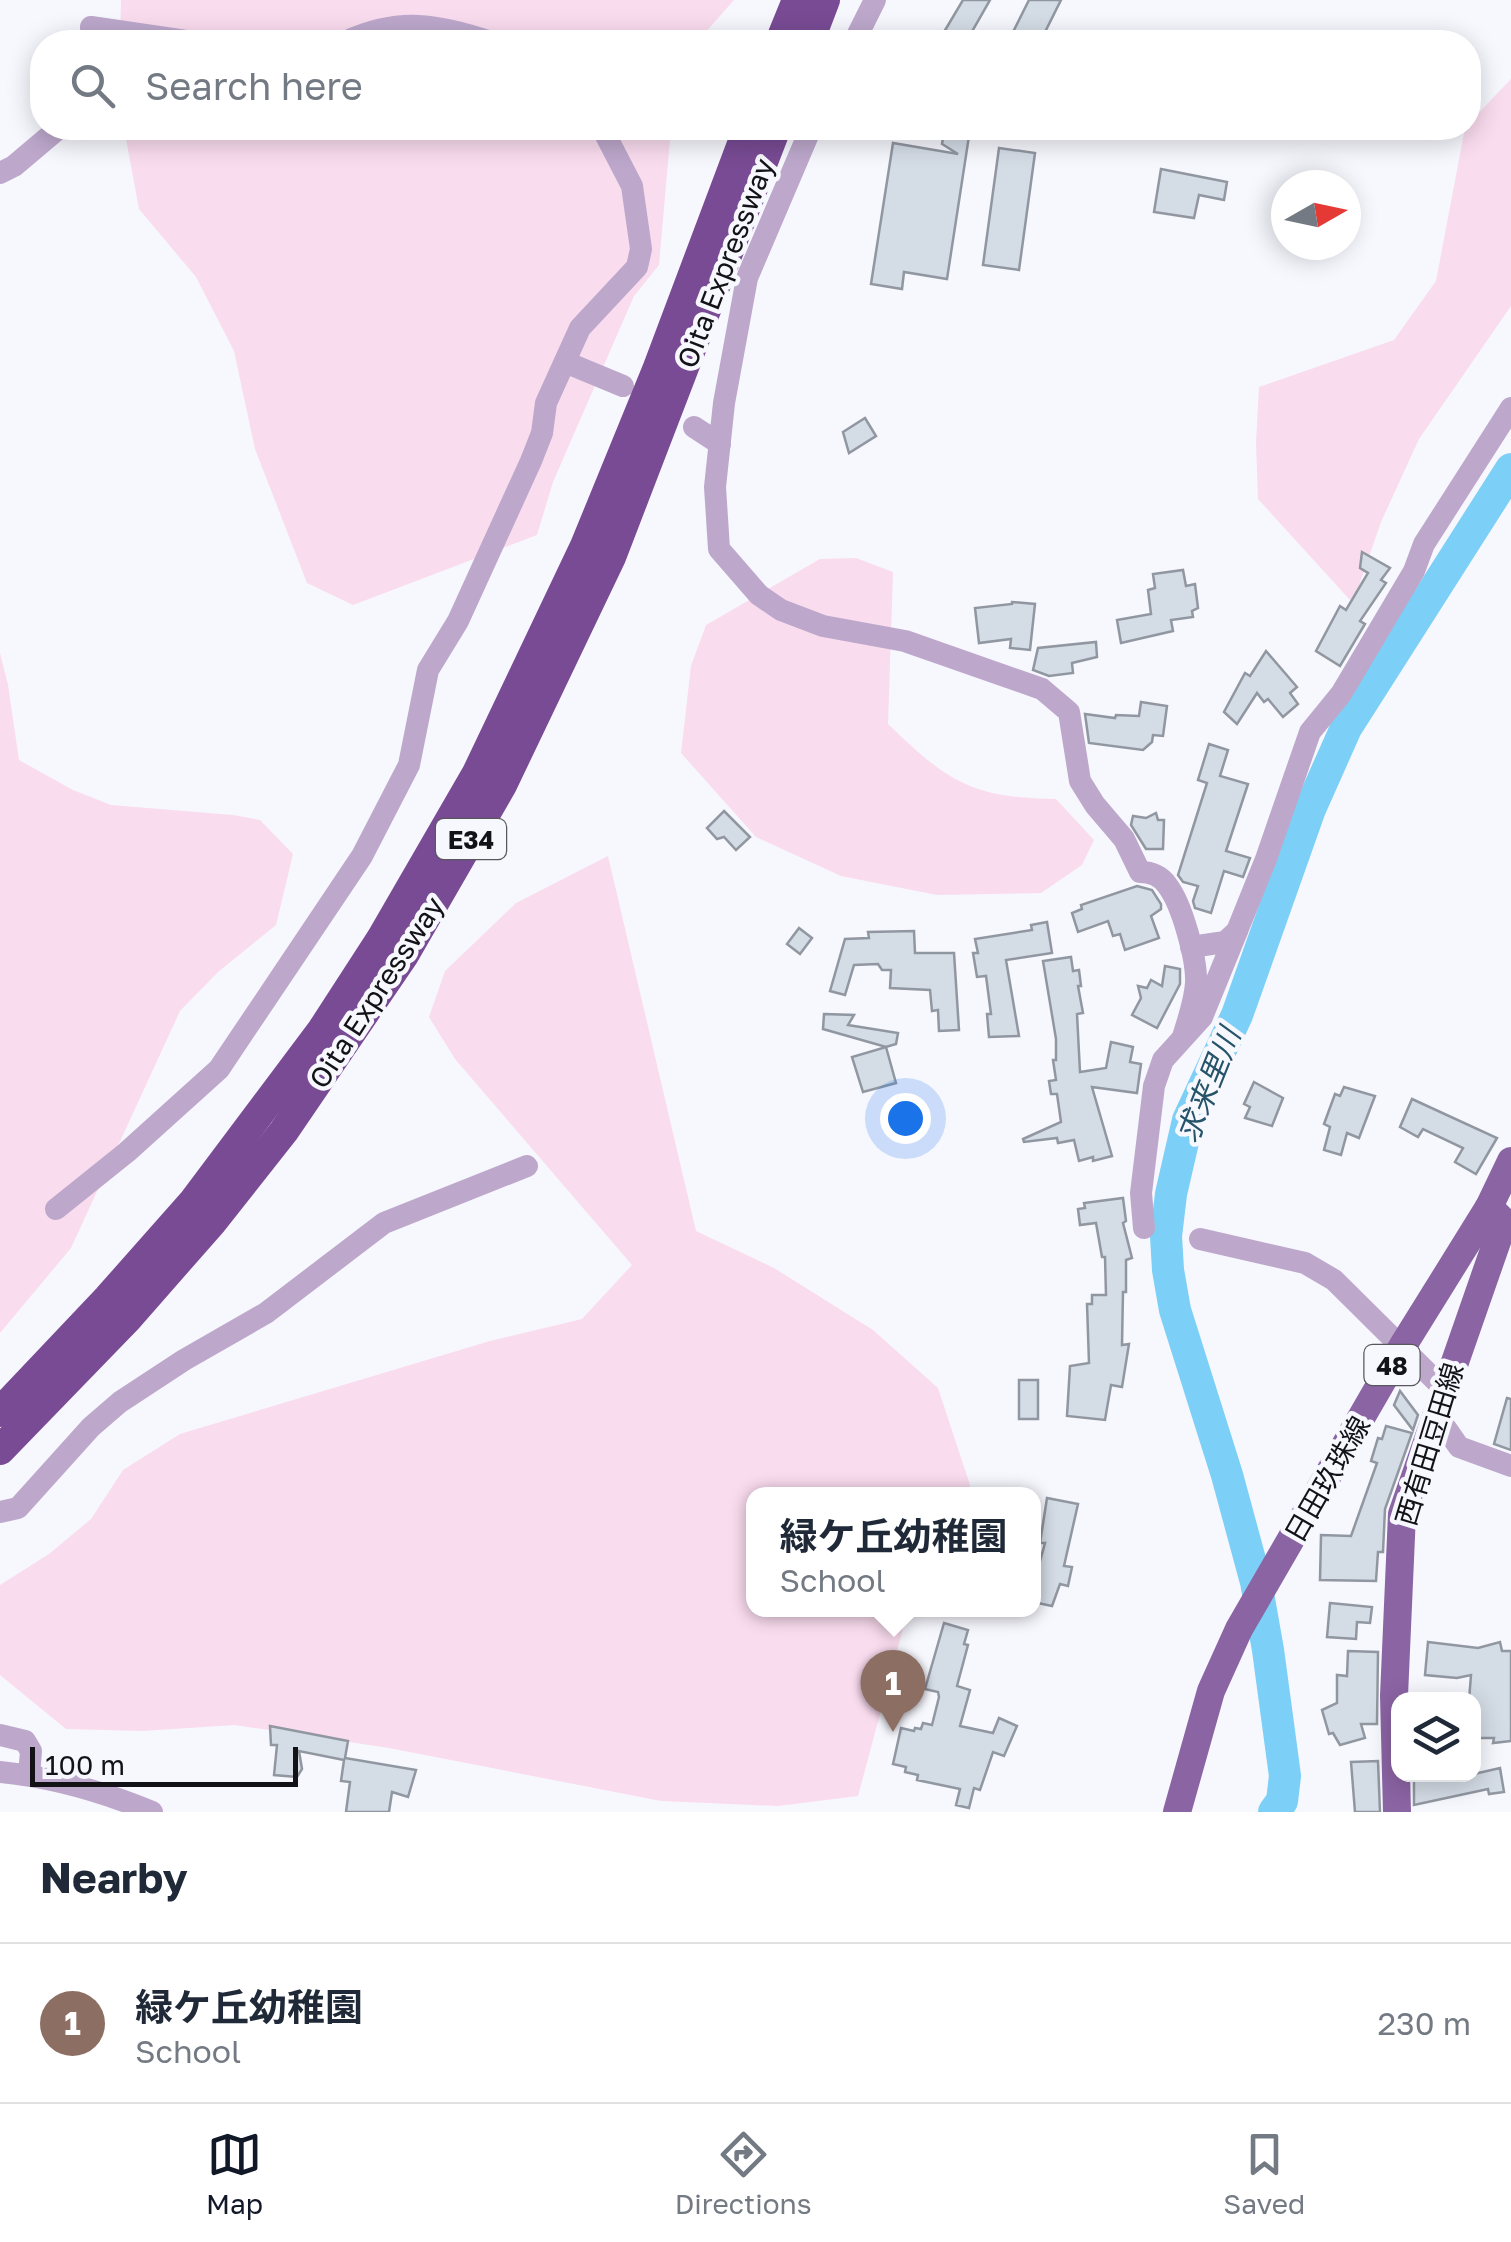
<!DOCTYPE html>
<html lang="en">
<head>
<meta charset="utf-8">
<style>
  :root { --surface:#fff; --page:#f2f2f3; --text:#1f2937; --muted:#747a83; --line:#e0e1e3; --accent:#111827 }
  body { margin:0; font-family:"Golos Text","Noto Sans JP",sans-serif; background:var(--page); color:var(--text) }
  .controls { position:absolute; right:30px; bottom:30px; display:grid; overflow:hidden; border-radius:20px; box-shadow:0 5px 25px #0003 }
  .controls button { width:90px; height:90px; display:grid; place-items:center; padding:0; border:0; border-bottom:2px solid var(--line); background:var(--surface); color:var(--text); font:50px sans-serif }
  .compass { position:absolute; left:1271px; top:170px; width:90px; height:90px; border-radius:50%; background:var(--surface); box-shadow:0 5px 25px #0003; rotate:81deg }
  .scale { position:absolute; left:30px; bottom:25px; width:268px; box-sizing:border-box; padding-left:10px; border:5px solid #131317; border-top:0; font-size:28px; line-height:35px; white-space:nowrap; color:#131317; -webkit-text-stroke:8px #f7f7fe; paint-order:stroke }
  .you { position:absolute; left:905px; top:1118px; width:35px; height:35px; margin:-25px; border:8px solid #fff; border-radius:50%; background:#1a73e8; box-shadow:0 0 0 15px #1a73e833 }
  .badge { display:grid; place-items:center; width:65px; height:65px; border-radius:50%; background:var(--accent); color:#fff; font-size:32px; font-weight:700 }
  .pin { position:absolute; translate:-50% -82px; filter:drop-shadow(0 2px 5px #0008) }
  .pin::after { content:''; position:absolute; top:52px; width:35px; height:30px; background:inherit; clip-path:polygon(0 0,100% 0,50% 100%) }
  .popup { position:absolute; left:746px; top:1487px; width:295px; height:130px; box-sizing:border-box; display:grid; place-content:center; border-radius:20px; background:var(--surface); filter:drop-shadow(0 2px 8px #0005); font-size:32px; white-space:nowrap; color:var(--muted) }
  .popup b { font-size:38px; color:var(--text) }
  .popup::after { content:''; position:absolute; left:50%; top:100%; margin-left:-20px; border:20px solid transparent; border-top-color:var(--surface) }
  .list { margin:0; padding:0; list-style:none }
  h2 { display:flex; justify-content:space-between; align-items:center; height:130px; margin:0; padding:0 40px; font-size:42px }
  h2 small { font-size:32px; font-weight:400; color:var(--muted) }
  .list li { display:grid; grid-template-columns:65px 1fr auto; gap:30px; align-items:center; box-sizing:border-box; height:160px; padding:0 40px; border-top:2px solid var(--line) }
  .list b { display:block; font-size:38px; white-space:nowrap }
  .list p { margin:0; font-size:32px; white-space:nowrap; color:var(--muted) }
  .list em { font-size:32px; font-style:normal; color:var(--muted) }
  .icon { flex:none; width:55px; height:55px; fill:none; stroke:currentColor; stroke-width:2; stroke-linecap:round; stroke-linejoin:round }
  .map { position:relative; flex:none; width:1511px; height:1812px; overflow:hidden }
  .search { position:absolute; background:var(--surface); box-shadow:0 5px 25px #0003; left:30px; right:30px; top:30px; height:110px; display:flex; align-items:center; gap:25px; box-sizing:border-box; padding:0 35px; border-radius:40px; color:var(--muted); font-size:38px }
  .sheet { height:290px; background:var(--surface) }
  nav { display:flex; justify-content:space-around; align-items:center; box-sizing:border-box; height:140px; border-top:2px solid var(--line); background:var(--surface); font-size:28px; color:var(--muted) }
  nav a { display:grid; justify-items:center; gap:5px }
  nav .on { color:var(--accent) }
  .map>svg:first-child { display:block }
  .green { fill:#fadcef }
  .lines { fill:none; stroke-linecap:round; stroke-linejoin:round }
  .river { stroke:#7ccff6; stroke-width:32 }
  .building { fill:#d4dce6; stroke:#9197a1; stroke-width:2.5 }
  .minor { stroke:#bda8cc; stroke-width:22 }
  .major { stroke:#8b64a4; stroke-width:28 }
  .highway { stroke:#794b94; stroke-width:30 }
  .labels { text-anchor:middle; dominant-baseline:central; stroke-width:9; stroke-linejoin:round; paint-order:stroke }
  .shield { fill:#f7f7fe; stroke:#57575c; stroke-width:2.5 }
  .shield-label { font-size:25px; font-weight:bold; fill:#131317 }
  .street-label { font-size:28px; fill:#131317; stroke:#f7f7fe }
  .water-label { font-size:30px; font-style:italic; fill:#255368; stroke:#f7f7fe }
</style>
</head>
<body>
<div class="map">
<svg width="1511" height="1812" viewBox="0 0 1511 1812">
  <rect width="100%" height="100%" fill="#f7f7fe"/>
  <g class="green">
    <path d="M121 0H734L697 42H120Z"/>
    <path d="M1511 79V306L1419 439 1381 522 1356 594 1350 600 1258 499 1256 443 1259 387 1394 340 1436 281 1465 128H1468L1469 123Z"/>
    <path d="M124 128H671L659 265 634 296 553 482 537 535 353 605 307 583 255 449 234 351 196 277 139 209Z"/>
    <path d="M856 558 893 572 888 724C948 782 972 798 1056 799L1094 840 1082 865 1041 893 937 895 841 876 756 837 681 753 691 666 706 625 820 559Z"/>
    <path d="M0 653 8 685 19 760 73 790 111 805 233 815 260 820 293 854 276 925 218 972 180 1011 71 1248 0 1333Z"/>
    <path d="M608 856 696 1231 774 1268 873 1330 938 1388 970 1485 968 1494H753V1610H908L858 1796 778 1806 661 1801 389 1748 235 1725 142 1731 66 1729 0 1675V1585L49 1554 91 1519 123 1470 180 1434 490 1341 582 1319 632 1265 455 1059 429 1017 445 971 516 903Z"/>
  </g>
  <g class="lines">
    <path class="river" d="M1274 1812 1282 1801 1285 1776 1268 1650 1256 1582 1227 1475 1175 1310 1168 1270 1166 1236 1171 1194 1188 1120 1237 1015 1310 809 1346 728 1511 469"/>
  </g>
  <g class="building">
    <path d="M963 0H990L966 42H938Z"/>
    <path d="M1029 0H1061L1040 42H1008Z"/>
    <path d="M944 132 969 136 947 279 904 272 902 289 871 284 893 143 958 154 942 144Z"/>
    <path d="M999 148 1035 153 1019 270 983 265Z"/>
    <path d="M1161 169 1227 182 1224 200 1199 195 1194 218 1154 212Z"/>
    <path d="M865 418 876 436 849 453 843 432Z"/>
    <path d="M1362 552 1390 568 1381 580 1386 583 1360 621 1365 624 1340 666 1316 651 1340 606 1346 610 1368 573 1360 568Z"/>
    <path d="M1183 570 1186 586 1195 584 1198 608 1192 611 1193 617 1171 620 1173 631 1121 643 1117 620 1151 614 1148 590 1155 588 1153 574Z"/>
    <path d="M1012 602 1035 604 1030 650 1010 648 1011 639 979 643 975 608 1012 604Z"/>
    <path d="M1096 642 1097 657 1072 663 1073 673 1049 676 1033 670 1038 648Z"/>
    <path d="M1266 651 1297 687 1290 693 1298 704 1283 717 1268 699 1264 702 1257 693 1237 724 1224 712 1245 673 1250 676Z"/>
    <path d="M1141 702 1167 706 1163 736 1153 735 1152 742 1143 750 1089 743 1085 714 1115 718 1116 715 1139 716Z"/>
    <path d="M1209 744 1228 750 1220 776 1248 784 1226 851 1250 858 1243 877 1224 871 1211 913 1195 908 1193 901 1198 886 1183 882 1178 875 1207 783 1198 780Z"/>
    <path d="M724 811 750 837 736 850 724 837 717 839 707 828Z"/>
    <path d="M1156 813 1158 820H1164L1163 849H1146L1131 825 1133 816 1146 818Z"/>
    <path d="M1137 886 1152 890 1161 904V909L1151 916 1159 938 1125 950 1120 934 1113 936 1108 921 1078 932 1072 913 1082 909 1081 905Z"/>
    <path d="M1047 922 1052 953 1006 960 1019 1036 989 1037 987 1014H991L986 976 977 977 973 953H978L975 939 1032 930 1031 925Z"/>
    <path d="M799 928 812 938 800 954 787 944Z"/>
    <path d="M914 931 915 953H954L959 1030 939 1031 938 1010 932 1011 930 990 890 988 891 970H882L878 964 854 965 845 995 830 991 845 939 869 938 868 932Z"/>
    <path d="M1071 957 1073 971 1079 970 1081 986H1078L1083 1013 1077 1014 1080 1072 1106 1068 1111 1042 1133 1047 1130 1062 1141 1064 1137 1093 1092 1087 1112 1156 1093 1161V1157L1079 1161 1074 1140 1058 1143 1057 1138 1024 1142 1023 1139 1061 1122 1057 1094H1051L1049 1081 1056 1080 1053 1060H1056V1039L1043 961Z"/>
    <path d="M1165 966 1180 969V984L1157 1028 1132 1015 1141 998 1138 986 1147 988 1151 980 1162 986Z"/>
    <path d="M824 1014 854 1015 848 1025 898 1033 896 1044 886 1047 823 1029Z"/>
    <path d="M886 1047 896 1083 863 1092 852 1057Z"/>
    <path d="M1254 1082 1283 1098 1272 1126 1245 1118 1250 1107 1244 1104Z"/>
    <path d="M1344 1087 1375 1096 1359 1138 1347 1133 1341 1155 1324 1150 1330 1127 1324 1124 1335 1094 1340 1096Z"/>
    <path d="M1412 1099 1497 1138 1476 1174 1455 1162 1463 1148 1423 1129 1418 1137 1400 1127Z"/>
    <path d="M1123 1198 1126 1221 1123 1223 1132 1258 1126 1260V1292H1123L1122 1345 1129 1344 1122 1387 1111 1385 1105 1420 1067 1416 1070 1366 1089 1363 1087 1304H1092V1295H1106L1105 1257H1102L1096 1223 1080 1225 1078 1209 1085 1208 1084 1203Z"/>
    <rect x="1019" y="1380" width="19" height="39"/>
    <path d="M1400 1391 1418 1415 1413 1430 1394 1405Z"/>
    <path d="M1507 1398 1511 1399V1450L1494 1444Z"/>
    <path d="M1386 1426 1412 1433 1385 1509 1383 1552H1378L1376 1581 1320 1580 1321 1535 1351 1536 1377 1463 1371 1461 1378 1438 1382 1439Z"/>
    <path d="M1047 1498 1078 1504 1064 1566 1072 1567 1068 1586 1060 1584 1052 1606 1033 1602V1575L1036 1576 1045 1543H1040Z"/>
    <path d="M1330 1603 1372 1607 1370 1623 1357 1622 1356 1639 1327 1637Z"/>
    <path d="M944 1623 968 1630 964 1644 968 1645 957 1686 970 1690 960 1726 993 1733 999 1718 1017 1726 1004 1756 993 1752 980 1790 974 1788 969 1808 956 1805 960 1789 917 1780 918 1775 905 1772 906 1767 893 1764 901 1728 914 1731 915 1728 921 1729 923 1723 932 1725 939 1697 938 1692 925 1689Z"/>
    <path d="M1428 1642 1478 1648 1500 1642 1502 1651H1511V1741L1493 1743 1494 1738H1474V1700H1469L1471 1675 1457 1678 1425 1675Z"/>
    <path d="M1348 1651 1378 1652 1377 1724H1361L1365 1738 1340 1745 1333 1733 1329 1734 1322 1710 1337 1703V1675L1347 1676Z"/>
    <path d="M270 1726 348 1741 345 1758 416 1770 408 1797 392 1792 389 1812H346L350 1782 341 1781 344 1760 299 1751 302 1769 297 1777 274 1775 277 1745H271Z"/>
    <path d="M1378 1761 1380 1812H1355L1351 1762Z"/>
    <path d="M1500 1768 1504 1792 1489 1794 1488 1789 1414 1805V1774H1474Z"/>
  </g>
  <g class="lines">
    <g class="minor">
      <path d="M92 42 91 27 193 42"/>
      <path d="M345 42C398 17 438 24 491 42"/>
      <path d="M854 42 875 0"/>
      <path d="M811 128 747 278 724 403 715 487 719 549 759 595 781 610 823 626 905 641 1042 689 1069 712 1080 781 1095 805 1124 839 1140 872C1151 872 1160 875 1167 885 1182 904 1197 959 1196 983 1195 1001 1188 1020 1183 1037"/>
      <path d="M0 173 14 166 59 128"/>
      <path d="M565 362 623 386"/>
      <path d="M694 427 720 444"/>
      <path d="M1191 947 1225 942 1237 931 1266 859 1310 732 1341 694 1414 571 1424 544 1511 408"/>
      <path d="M56 1209 127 1152 219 1069 362 856 409 765 428 670 458 621 531 461 542 433 546 403 580 328 637 267 641 249 632 186 602 128"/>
      <path d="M1144 1228 1141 1193 1154 1086 1163 1060 1202 1017 1237 931"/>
      <path d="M1200 1239 1305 1263 1334 1280 1444 1389"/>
      <path d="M1436 1414 1459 1447 1511 1466"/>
      <path d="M0 1512 18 1508 91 1427 120 1402 184 1360 266 1313 384 1223 527 1166"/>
      <path d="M0 1735 25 1741 31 1751 29 1775"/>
      <path d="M0 1772C52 1777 104 1792 152 1812"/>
    </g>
    <g class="major">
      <path d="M1177 1812 1211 1691 1239 1629 1402 1347 1489 1207 1511 1161"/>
      <path d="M1397 1812 1394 1696 1402 1514 1502 1227 1500 1218 1489 1207"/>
    </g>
    <g class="highway">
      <path d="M780 42 797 0"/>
      <path d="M809 42 825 0"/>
      <path d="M0 1412 108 1298 193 1202 322 1030 381 939 477 773 585 546 657 370 748 128"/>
      <path d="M0 1450 127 1319 213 1221 284 1131 404 955 502 785 611 557 776 128"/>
    </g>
  </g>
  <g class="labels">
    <g class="shield">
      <rect x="436" y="819" width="70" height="40" rx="8"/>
      <rect x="1364.5" y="1345" width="55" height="40" rx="8"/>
    </g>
    <g class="shield-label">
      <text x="471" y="839">E34</text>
      <text x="1392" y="1365">48</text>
    </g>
    <g class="street-label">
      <text transform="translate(725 263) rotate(-69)">Oita Expressway</text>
      <text transform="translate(376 992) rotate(-57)">Oita Expressway</text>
      <text transform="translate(1429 1444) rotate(-73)">西有田豆田線</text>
      <text transform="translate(1327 1479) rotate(-60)">日田玖珠線</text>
    </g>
    <g class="water-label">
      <text transform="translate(1208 1085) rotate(-68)">求来里川</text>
    </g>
  </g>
</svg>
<div class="controls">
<button><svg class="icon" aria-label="layers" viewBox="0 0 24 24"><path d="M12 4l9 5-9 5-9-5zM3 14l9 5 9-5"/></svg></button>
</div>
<svg class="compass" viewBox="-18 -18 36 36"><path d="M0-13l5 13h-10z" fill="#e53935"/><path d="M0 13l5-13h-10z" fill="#747a83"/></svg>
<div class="scale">100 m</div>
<div class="you"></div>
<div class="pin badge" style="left:893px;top:1732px;background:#8d6e63">1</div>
<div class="popup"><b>緑ケ丘幼稚園</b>School</div>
<div class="search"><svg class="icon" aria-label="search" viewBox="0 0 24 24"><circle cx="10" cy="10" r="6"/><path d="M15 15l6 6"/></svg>Search here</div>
</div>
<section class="sheet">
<h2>Nearby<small></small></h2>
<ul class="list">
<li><span class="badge" style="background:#8d6e63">1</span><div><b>緑ケ丘幼稚園</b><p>School</p></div><em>230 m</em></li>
</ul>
</section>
<nav>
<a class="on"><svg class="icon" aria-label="map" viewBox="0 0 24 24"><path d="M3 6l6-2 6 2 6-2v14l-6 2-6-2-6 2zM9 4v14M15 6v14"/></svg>Map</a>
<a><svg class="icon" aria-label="directions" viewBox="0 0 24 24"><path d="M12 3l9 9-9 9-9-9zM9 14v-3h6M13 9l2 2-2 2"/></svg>Directions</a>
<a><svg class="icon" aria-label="saved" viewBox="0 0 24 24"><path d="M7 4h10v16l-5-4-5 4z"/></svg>Saved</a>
</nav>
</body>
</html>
